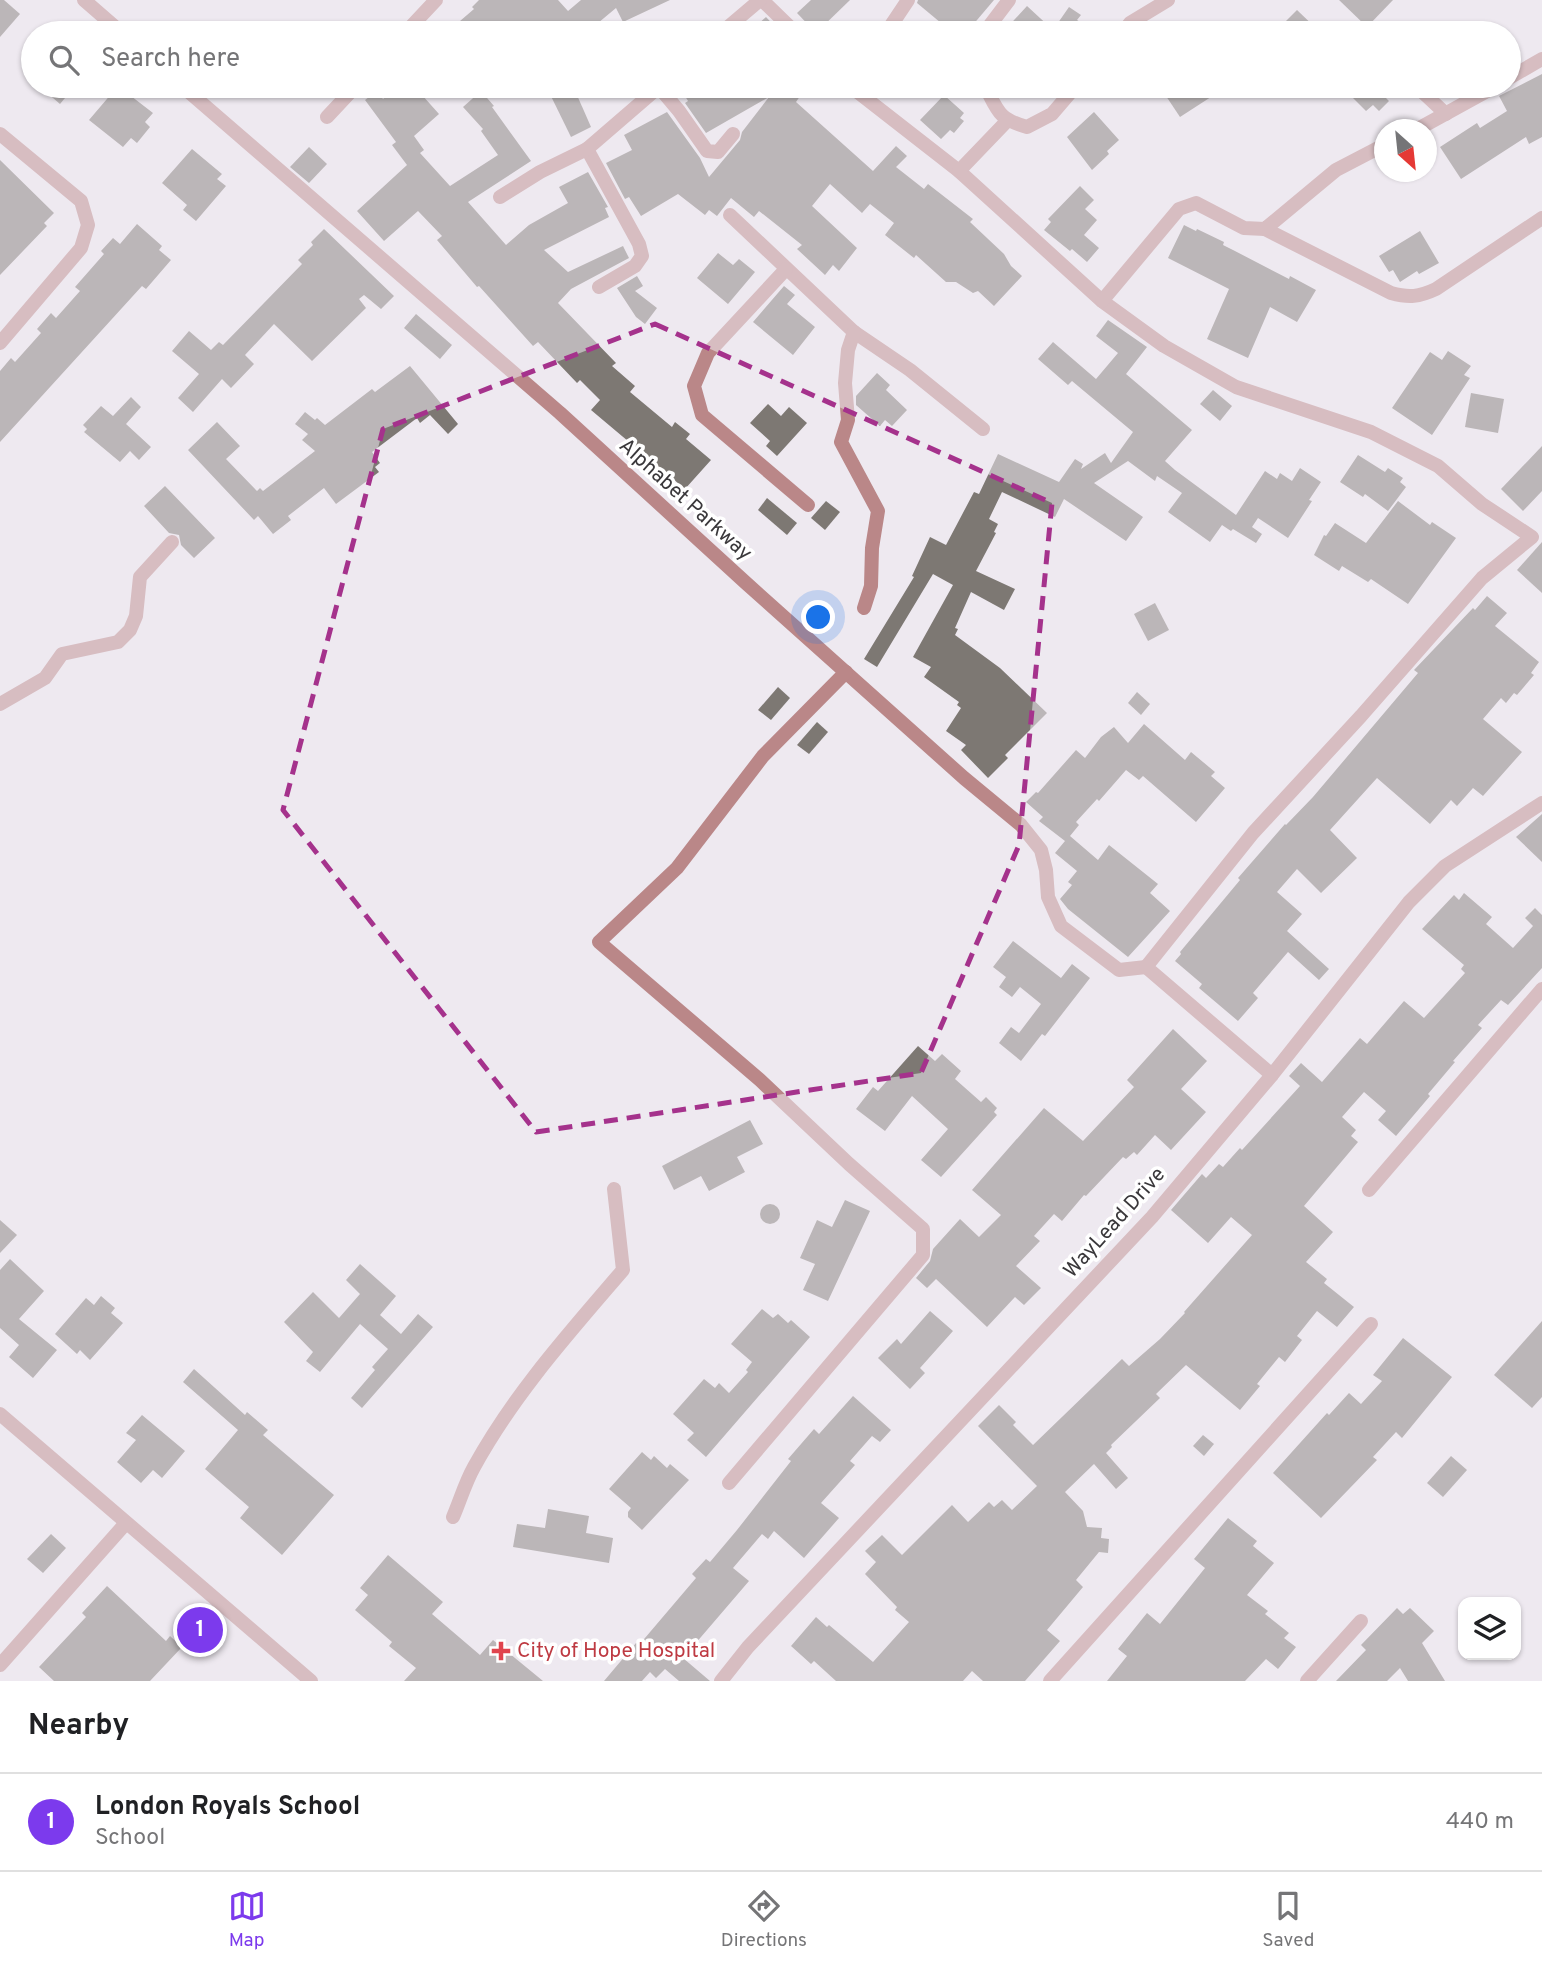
<!DOCTYPE html>
<html lang="en">
<head>
<meta charset="utf-8">
<style>
  :root { --surface:#fff; --page:#f6f6f6; --text:#202124; --muted:#757577; --line:#e0e0e0; --accent:#7c3aed }
  body { margin:0; font-family:Overpass,sans-serif; background:var(--page); color:var(--text) }
  .controls { position:absolute; right:21px; bottom:21px; display:grid; overflow:hidden; border-radius:14px; box-shadow:0 2px 5px #0004 }
  .controls button { width:63px; height:63px; display:grid; place-items:center; padding:0; border:0; border-bottom:2px solid var(--line); background:var(--surface); color:var(--text); font:35px sans-serif }
  .compass { position:absolute; left:1374px; top:119px; width:63px; height:63px; border-radius:50%; background:var(--surface); box-shadow:0 2px 5px #0004; rotate:153deg }
  .you { position:absolute; left:819px; top:618px; width:24px; height:24px; margin:-18px; border:5px solid #fff; border-radius:50%; background:#1a73e8; box-shadow:0 0 0 10px #1a73e833 }
  .badge { display:grid; place-items:center; width:46px; height:46px; border-radius:50%; background:var(--accent); color:#fff; font-size:23px; font-weight:700 }
  .pin { position:absolute; translate:-50% -50%; border:4px solid #fff; box-shadow:0 2px 7px #0006 }
  .list { margin:0; padding:0; list-style:none }
  h2 { display:flex; justify-content:space-between; align-items:center; height:91px; margin:0; padding:0 28px; font-size:30px }
  h2 small { font-size:23px; font-weight:400; color:var(--muted) }
  .list li { display:grid; grid-template-columns:46px 1fr auto; gap:21px; align-items:center; box-sizing:border-box; height:98px; padding:0 28px; border-top:2px solid var(--line) }
  .list b { display:block; font-size:26px; white-space:nowrap }
  .list p { margin:0; font-size:23px; white-space:nowrap; color:var(--muted) }
  .list em { font-size:23px; font-style:normal; color:var(--muted) }
  .icon { flex:none; width:38px; height:38px; fill:none; stroke:currentColor; stroke-width:2; stroke-linecap:round; stroke-linejoin:round }
  .map { position:relative; flex:none; width:1542px; height:1681px; overflow:hidden }
  .search { position:absolute; background:var(--surface); box-shadow:0 2px 5px #0004; left:21px; right:21px; top:21px; height:77px; display:flex; align-items:center; gap:18px; box-sizing:border-box; padding:0 24px; border-radius:38px; color:var(--muted); font-size:26px }
  .sheet { height:189px; background:var(--surface) }
  nav { display:flex; justify-content:space-around; align-items:center; box-sizing:border-box; height:98px; border-top:2px solid var(--line); background:var(--surface); font-size:19px; color:var(--muted) }
  nav a { display:grid; justify-items:center; gap:4px }
  nav .on { color:var(--accent) }
  .map>svg:first-child { display:block }
  .building { fill:#7d7873 }
  .lines { fill:none; stroke-linecap:round; stroke-linejoin:round }
  .street { stroke:#ba8788; stroke-width:14 }
  .marked { fill:none; stroke:#a5328c; stroke-width:5; stroke-dasharray:14 9; stroke-linejoin:round }
  .health-dot { fill:#e0444e; stroke:#fff; stroke-width:2.5 }
  .labels { text-anchor:middle; dominant-baseline:central; stroke-width:7; stroke-linejoin:round; paint-order:stroke }
  .street-label { font-size:21px; fill:#3a383b; stroke:#fff }
  .health-label { font-size:21px; fill:#be3a42; stroke:#fff; text-anchor:start }
</style>
</head>
<body>
<div class="map">
<svg width="1542" height="1681" viewBox="0 0 1542 1681">
  <rect width="100%" height="100%" fill="#eee9f0"/>
  <g class="building">
    <path d="M0 0H4L20 14 0 37Z"/>
    <path d="M479 0H558L568 11 581 0H670L623 22 616 8 586 33H446L474 9 472 7Z"/>
    <path d="M811 0H850L816 33 797 13Z"/>
    <path d="M918 0H994L966 33H953L917 3Z"/>
    <path d="M1339 0H1393L1367 27Z"/>
    <path d="M1027 6 1053 30 1069 7 1081 15 1077 20 1097 33H1002Z"/>
    <path d="M1297 10 1321 33H1274Z"/>
    <path d="M766 17 781 33H748Z"/>
    <path d="M1542 74V137L1529 144 1526 137 1461 179 1440 147 1477 123 1480 128 1507 111 1499 96Z"/>
    <path d="M39 86H75L60 104Z"/>
    <path d="M118 86 153 113 145 122 150 127 137 143 131 138 123 147 89 120Z"/>
    <path d="M398 86H414L439 114 414 136 424 150 420 153 450 186 498 155 481 131 483 129 463 107 481 91 494 106 492 107 531 161 468 202 506 245 529 225 568 203 559 187 588 172 608 207 605 208 609 217 544 250 568 272 623 246 629 258 571 289 558 303 616 363 612 366 635 386 630 392 672 427 675 422 690 434 686 439 711 460 685 489 591 410 600 400 580 380 577 383 538 342 533 346 479 286 477 287 437 240 442 236 418 211 384 241 357 211 407 165 392 145 396 142 365 100 377 91 383 99Z"/>
    <path d="M546 86H573L591 127 571 137Z"/>
    <path d="M679 86H807L796 102 873 171 896 146 907 156 896 167 924 189 928 184 973 219 970 222 1004 254 1011 266 1022 276 994 306 978 291 973 293 956 282H946L916 255 914 258 885 235 894 223 870 204 862 213 830 184 812 206 857 248 839 271 833 265 825 275 797 249 802 245 759 211 754 217 731 198 717 216 709 210 705 215 678 194 641 216 629 197 625 199 606 163 632 150 624 135 667 112 700 158 709 177 740 140 742 132 769 97 706 133 685 103 688 101Z"/>
    <path d="M1182 86H1208L1214 95 1180 117 1166 96Z"/>
    <path d="M1341 86H1399L1386 98 1389 101 1379 111 1373 105 1366 111Z"/>
    <path d="M944 95 964 113 960 118 964 121 954 133 950 130 941 139 920 120Z"/>
    <path d="M1094 112 1119 140 1107 151 1109 154 1092 170 1067 137Z"/>
    <path d="M309 147 327 164 309 183 290 167Z"/>
    <path d="M192 149 222 174 217 179 226 186 196 221 183 210 187 205 162 183Z"/>
    <path d="M0 160 54 213 44 223 47 226 0 275Z"/>
    <path d="M1080 186 1094 200 1085 209 1097 220 1084 235 1099 248 1087 262 1072 249 1070 251 1044 230 1051 222 1048 219Z"/>
    <path d="M137 224 162 246 159 250 171 260 146 289 142 286 0 442V371L11 358 15 362 41 333 37 329 51 313 56 318 80 291 75 287 104 254 101 251 113 238 120 244Z"/>
    <path d="M1184 225 1196 231 1197 229 1224 242 1223 245 1233 250 1289 279 1290 276 1316 290 1297 322 1270 307 1248 358 1207 339 1229 289 1168 258Z"/>
    <path d="M324 229 394 296 381 309 364 295 359 299 366 308 312 361 274 324 245 355 254 364 231 388 222 379 193 412 178 398 199 374 172 351 189 331 211 350 219 342 223 345 302 264 298 260 313 245 311 242Z"/>
    <path d="M1420 231 1439 263 1419 274 1417 271 1400 282 1393 270 1389 272 1379 256Z"/>
    <path d="M718 253 733 265 739 259 755 272 728 304 697 278Z"/>
    <path d="M637 276 643 286 635 291 657 308 645 324 636 317 617 288Z"/>
    <path d="M784 286 795 295 787 304 815 327 793 355 753 322Z"/>
    <path d="M416 314 452 345 440 359 404 328Z"/>
    <path d="M1108 320 1147 347 1126 374 1192 430 1165 461 1175 470 1236 515 1265 471 1277 479 1280 473 1292 481 1300 468 1321 482 1309 500 1312 501 1288 538 1258 518 1252 527 1262 534 1256 543 1233 529 1231 531 1222 525 1210 542 1168 512 1182 493 1157 476 1155 481 1128 461 1094 483 1143 517 1126 541 1064 499 1055 517 1002 492 989 519 998 524 994 532 996 533 976 571 1015 589 1004 610 971 592 955 628 958 629 955 635 1000 668 1047 713 1005 755 1008 758 988 778 961 750 966 745 946 731 961 708 957 705 959 702 924 677 931 667 913 657 953 585 933 574 877 667 864 659 914 577 912 576 930 537 946 545 974 492 979 494 998 454 1059 482 1075 459 1083 464 1081 469 1105 453 1111 463 1133 432 1072 381 1068 385 1038 359 1053 342 1096 379 1118 353 1096 336Z"/>
    <path d="M1448 351 1471 366 1464 375 1470 378 1432 435 1392 408 1430 352 1442 360Z"/>
    <path d="M410 366 458 424 448 434 430 415 420 423 417 418 372 452 380 463 375 467 379 472 336 504 324 488 288 516 291 520 273 534 258 516 254 520 188 450 217 422 240 446 226 459 257 491 260 488 263 491 315 451 302 440 308 434 295 424 305 412 315 420 317 418 325 425 372 389 375 392Z"/>
    <path d="M877 373 890 385 886 390 907 410 892 426 885 420 880 426 856 405V396Z"/>
    <path d="M1213 390 1232 406 1220 421 1200 404Z"/>
    <path d="M1471 393 1504 399 1498 433 1465 427Z"/>
    <path d="M131 397 141 407 126 424 151 447 139 460 130 451 120 462 84 432 87 429 83 425 101 406 113 416Z"/>
    <path d="M768 404 781 416 789 407 807 423 777 456 766 446 770 441 750 423Z"/>
    <path d="M1542 446V491L1523 511 1501 489Z"/>
    <path d="M1358 455 1385 472 1388 468 1403 478 1400 482 1406 487 1388 511 1365 494 1363 497 1340 482Z"/>
    <path d="M165 486 215 538 194 558 181 545 179 535 169 533 144 506Z"/>
    <path d="M767 498 797 523 787 535 758 510Z"/>
    <path d="M826 501 840 512 825 530 811 518Z"/>
    <path d="M1398 501 1430 525 1432 522 1456 538 1408 604 1371 579 1368 582 1342 566 1339 571 1314 555 1324 535 1326 536 1335 523 1366 543Z"/>
    <path d="M1542 542V593L1517 570Z"/>
    <path d="M1487 596 1507 613 1495 626 1539 662 1531 673 1534 675 1517 695 1514 693 1506 703 1501 698 1483 719 1522 752 1483 796 1473 788 1457 806 1451 800 1430 824 1377 778 1330 830 1357 858 1321 893 1297 869 1277 892 1302 914 1287 931 1329 969 1319 980 1288 952 1253 993 1258 998 1238 1021 1199 988 1202 984 1175 961 1181 954 1180 952 1240 880 1238 878 1285 824 1286 825 1313 797 1418 673 1414 670 1473 608 1475 610Z"/>
    <path d="M1155 603 1169 630 1148 641 1134 614Z"/>
    <path d="M778 687 790 698 771 720 758 710Z"/>
    <path d="M1137 692 1150 704 1141 715 1128 703Z"/>
    <path d="M817 722 828 732 809 754 797 745Z"/>
    <path d="M1144 724 1185 760 1191 752 1215 772 1211 776 1225 788 1196 822 1143 776 1139 780 1126 770 1099 801 1097 799 1076 822 1079 825 1070 836 1098 860 1109 845 1158 884 1150 893 1170 911 1128 957 1068 909 1060 899 1072 885 1068 882 1077 871 1055 853 1065 841 1039 821 1043 817 1026 802 1036 792 1038 793 1076 750 1085 758 1101 737 1114 727 1128 743Z"/>
    <path d="M1542 814V862L1516 837Z"/>
    <path d="M1464 893 1492 917 1486 924 1513 948 1533 926 1525 918 1535 908 1542 915V968L1508 1005 1501 1000 1478 1025 1482 1028 1453 1061 1455 1062 1428 1094 1430 1096 1396 1136 1378 1120 1386 1111 1364 1092 1342 1117 1356 1130 1351 1136 1358 1142 1304 1206 1333 1232 1306 1262 1327 1279 1324 1283 1354 1307 1337 1327 1317 1311 1297 1336 1302 1340 1285 1362 1279 1357 1257 1384 1260 1386 1240 1410 1186 1365 1156 1394 1160 1398 1111 1445 1112 1447 1106 1453 1128 1478 1116 1489 1094 1464 1065 1492 1083 1511 1087 1527 1102 1528 1101 1538 1109 1539 1108 1553 1099 1552 1076 1580 1083 1587 1047 1630 1060 1641 1025 1681H983L972 1671 963 1681H836L814 1661 811 1664 791 1646 816 1617 827 1627 829 1625 873 1662 909 1622 895 1610 897 1607 865 1574 876 1562 865 1551 882 1535 902 1555 952 1505 968 1522 989 1502 994 1507 1002 1500 1012 1510 1037 1486 978 1426 999 1405 1016 1422 1013 1425 1033 1445 1122 1359 1129 1366 1160 1339 1185 1313 1184 1312 1252 1235 1231 1217 1208 1243 1171 1210 1202 1174 1206 1178 1219 1164 1223 1167 1240 1148 1242 1150 1300 1086 1289 1076 1301 1063 1322 1082 1360 1038 1367 1044 1404 1001 1424 1018 1465 973 1461 969 1464 965 1422 929 1454 895 1459 900Z"/>
    <path d="M1013 941 1061 978 1072 964 1090 978 1045 1036 1042 1034 1021 1061 999 1043 1011 1027 1019 1033 1041 1004 1020 987 1012 997 999 987 1006 977 993 967Z"/>
    <path d="M1173 1029 1207 1061 1181 1089 1206 1112 1171 1150 1155 1135 1137 1155 1134 1152 1126 1159 1123 1157 1086 1196 1084 1195 1062 1221 1054 1214 1034 1236 1040 1241 1016 1266 1041 1288 1024 1305 1015 1297 987 1327 936 1279 927 1288 916 1278 930 1261 933 1249 960 1219 979 1237 1001 1215 972 1190 1044 1108 1083 1141 1134 1087 1127 1080Z"/>
    <path d="M918 1046 935 1061 942 1054 961 1071 955 1079 981 1102 986 1097 997 1108 994 1112 997 1115 941 1177 921 1160 948 1129 912 1096 885 1131 856 1109 873 1087 878 1091Z"/>
    <path d="M750 1120 763 1144 737 1157 745 1172 709 1191 701 1176 674 1190 662 1166Z"/>
    <path d="M845 1200 870 1211 828 1301 803 1290 815 1264 800 1258 817 1220 832 1227Z"/>
    <circle cx="770" cy="1214" r="10"/>
    <path d="M0 1220 17 1235 0 1253Z"/>
    <path d="M10 1259 44 1291 19 1319 57 1350 33 1378 9 1357 19 1345 0 1328V1270Z"/>
    <path d="M360 1264 396 1296 380 1315 401 1334 418 1314 433 1327 362 1408 351 1398 375 1370 372 1367 388 1349 360 1324 320 1372 306 1361 313 1352 284 1322 313 1292 339 1318 360 1294 346 1280Z"/>
    <path d="M101 1296 115 1308 111 1313 123 1323 90 1360 80 1350 77 1354 55 1334 86 1298 94 1305Z"/>
    <path d="M762 1309 773 1318 778 1314 788 1323 791 1320 810 1337 706 1457 687 1440 694 1433 673 1414 704 1379 715 1388 719 1383 729 1393 748 1372 746 1370 752 1362 731 1344Z"/>
    <path d="M930 1311 953 1331 920 1368 925 1373 910 1389 878 1358 897 1339 901 1344Z"/>
    <path d="M1542 1321V1397L1532 1408 1494 1375Z"/>
    <path d="M1403 1338 1452 1377 1402 1438 1396 1432 1373 1457 1377 1460 1321 1518 1273 1473 1327 1413 1329 1415 1349 1393 1361 1404 1382 1381 1373 1375Z"/>
    <path d="M194 1369 245 1415 247 1412 268 1430 263 1435 334 1495 282 1555 240 1518 249 1507 205 1469 238 1430 183 1382Z"/>
    <path d="M853 1396 891 1430 880 1442 872 1436 850 1461 855 1465 821 1503 839 1518 804 1558 774 1531 768 1539 762 1534 733 1568 749 1581 683 1658 710 1681H679L665 1669 656 1678 650 1672 642 1681H604L636 1643 639 1645 696 1578 692 1574 706 1559 710 1562 737 1530 791 1461 788 1459 814 1429 819 1434Z"/>
    <path d="M142 1415 185 1451 162 1478 153 1470 141 1483 117 1462 136 1440 126 1433Z"/>
    <path d="M1203 1435 1214 1444 1204 1456 1193 1446Z"/>
    <path d="M642 1452 651 1460 654 1456 667 1468 670 1464 689 1480 642 1530 628 1517V1512L631 1508 609 1489Z"/>
    <path d="M1451 1456 1467 1470 1443 1497 1427 1483Z"/>
    <path d="M548 1509 589 1516 586 1533 613 1538 609 1563 513 1547 517 1524 545 1528Z"/>
    <path d="M1228 1518 1257 1541 1253 1546 1274 1563 1247 1595 1268 1611 1265 1614 1289 1633 1284 1638 1296 1647 1278 1669 1266 1659 1245 1681H1107L1127 1656 1118 1649 1147 1613 1160 1624 1205 1568 1194 1559Z"/>
    <path d="M51 1534 66 1548 43 1573 27 1559Z"/>
    <path d="M388 1555 443 1602 432 1614 480 1655 493 1640 543 1681H404L416 1668 389 1646 392 1642 355 1610 368 1595 360 1588Z"/>
    <path d="M107 1586 166 1641 170 1636 182 1647 150 1681H54L39 1667 86 1617 82 1613Z"/>
    <path d="M1397 1608 1403 1614 1410 1608 1434 1631 1422 1643 1445 1681H1408L1400 1668 1387 1681H1336L1366 1650 1361 1645Z"/>
  </g>
  <g class="lines">
    <g class="street">
      <path d="M84 0 122 33"/>
      <path d="M762 0 796 33"/>
      <path d="M405 33 436 0"/>
      <path d="M721 33 760 0"/>
      <path d="M886 33 908 0"/>
      <path d="M984 33 1009 0"/>
      <path d="M1122 33 1130 23 1168 0"/>
      <path d="M1509 78 1542 59"/>
      <path d="M182 86 560 413 746 583 964 778 1021 825 1041 850 1046 870 1048 897 1061 926 1119 970 1146 967"/>
      <path d="M658 86 679 111 707 151 718 152 733 134"/>
      <path d="M850 86 959 171 1102 301 1164 346 1236 387 1371 432 1438 466 1482 504 1532 537 1482 578 1361 716 1253 833 1146 967 1272 1075"/>
      <path d="M985 86C998 111 998 119 1027 127L1052 114 1076 86"/>
      <path d="M1416 86 1446 114"/>
      <path d="M327 117 356 86"/>
      <path d="M1416 130 1496 86"/>
      <path d="M0 134 81 201 88 225 81 248 0 343"/>
      <path d="M587 149 639 244 642 256 635 266 599 287"/>
      <path d="M959 171 1007 121"/>
      <path d="M500 197 540 172 587 149 660 86"/>
      <path d="M730 215 854 332 910 370 983 429"/>
      <path d="M1265 229 1391 293C1409 298 1419 297 1436 289L1542 218"/>
      <path d="M786 269 708 353 694 386 702 415 808 505"/>
      <path d="M1102 301 1179 209 1196 203 1244 228 1265 229 1336 170 1384 145"/>
      <path d="M854 332 848 350 845 383 848 420 841 442 878 511 872 548 871 586 864 608"/>
      <path d="M0 704 45 678 62 654 118 642 130 630 136 616 140 577 172 542"/>
      <path d="M1369 1190 1542 989"/>
      <path d="M0 1414 311 1681"/>
      <path d="M729 1483 923 1255V1229L849 1164 760 1080 599 942 677 868 763 756 846 672"/>
      <path d="M453 1517C460 1501 465 1483 474 1467 514 1394 569 1333 623 1270L614 1189"/>
      <path d="M0 1665 126 1523"/>
      <path d="M721 1681 748 1647 1152 1217 1272 1075 1409 902 1445 866 1542 803"/>
      <path d="M1050 1681 1371 1324"/>
      <path d="M1307 1681 1361 1621"/>
    </g>
  </g>
  <path d="M0 0H1542V1681H0ZM655 324 1052 503 1019 845 921 1073 536 1132 283 810 383 429Z" fill="#eee9f0" fill-opacity=".55" fill-rule="evenodd"/>
  <path class="marked" d="M655 324 1052 503 1019 845 921 1073 536 1132 283 810 383 429Z"/>
  <path class="health-dot" d="M497.5 1640.5h7v7h7v7h-7v7h-7v-7h-7v-7h7z"/>
  <g class="labels">
    <g class="street-label">
      <text transform="translate(685 500) rotate(42)">Alphabet Parkway</text>
      <text transform="translate(1115 1223) rotate(-48)">WayLead Drive</text>
    </g>
    <g class="health-label">
      <text x="517" y="1651">City of Hope Hospital</text>
    </g>
  </g>
</svg>
<div class="controls">
<button><svg class="icon" aria-label="layers" viewBox="0 0 24 24"><path d="M12 4l9 5-9 5-9-5zM3 14l9 5 9-5"/></svg></button>
</div>
<svg class="compass" viewBox="-18 -18 36 36"><path d="M0-13l5 13h-10z" fill="#e53935"/><path d="M0 13l5-13h-10z" fill="#757577"/></svg>
<div class="you"></div>
<div class="pin badge" style="left:200px;top:1630px">1</div>
<div class="search"><svg class="icon" aria-label="search" viewBox="0 0 24 24"><circle cx="10" cy="10" r="6"/><path d="M15 15l6 6"/></svg>Search here</div>
</div>
<section class="sheet">
<h2>Nearby<small></small></h2>
<ul class="list">
<li><span class="badge">1</span><div><b>London Royals School</b><p>School</p></div><em>440 m</em></li>
</ul>
</section>
<nav>
<a class="on"><svg class="icon" aria-label="map" viewBox="0 0 24 24"><path d="M3 6l6-2 6 2 6-2v14l-6 2-6-2-6 2zM9 4v14M15 6v14"/></svg>Map</a>
<a><svg class="icon" aria-label="directions" viewBox="0 0 24 24"><path d="M12 3l9 9-9 9-9-9zM9 14v-3h6M13 9l2 2-2 2"/></svg>Directions</a>
<a><svg class="icon" aria-label="saved" viewBox="0 0 24 24"><path d="M7 4h10v16l-5-4-5 4z"/></svg>Saved</a>
</nav>
</body>
</html>
